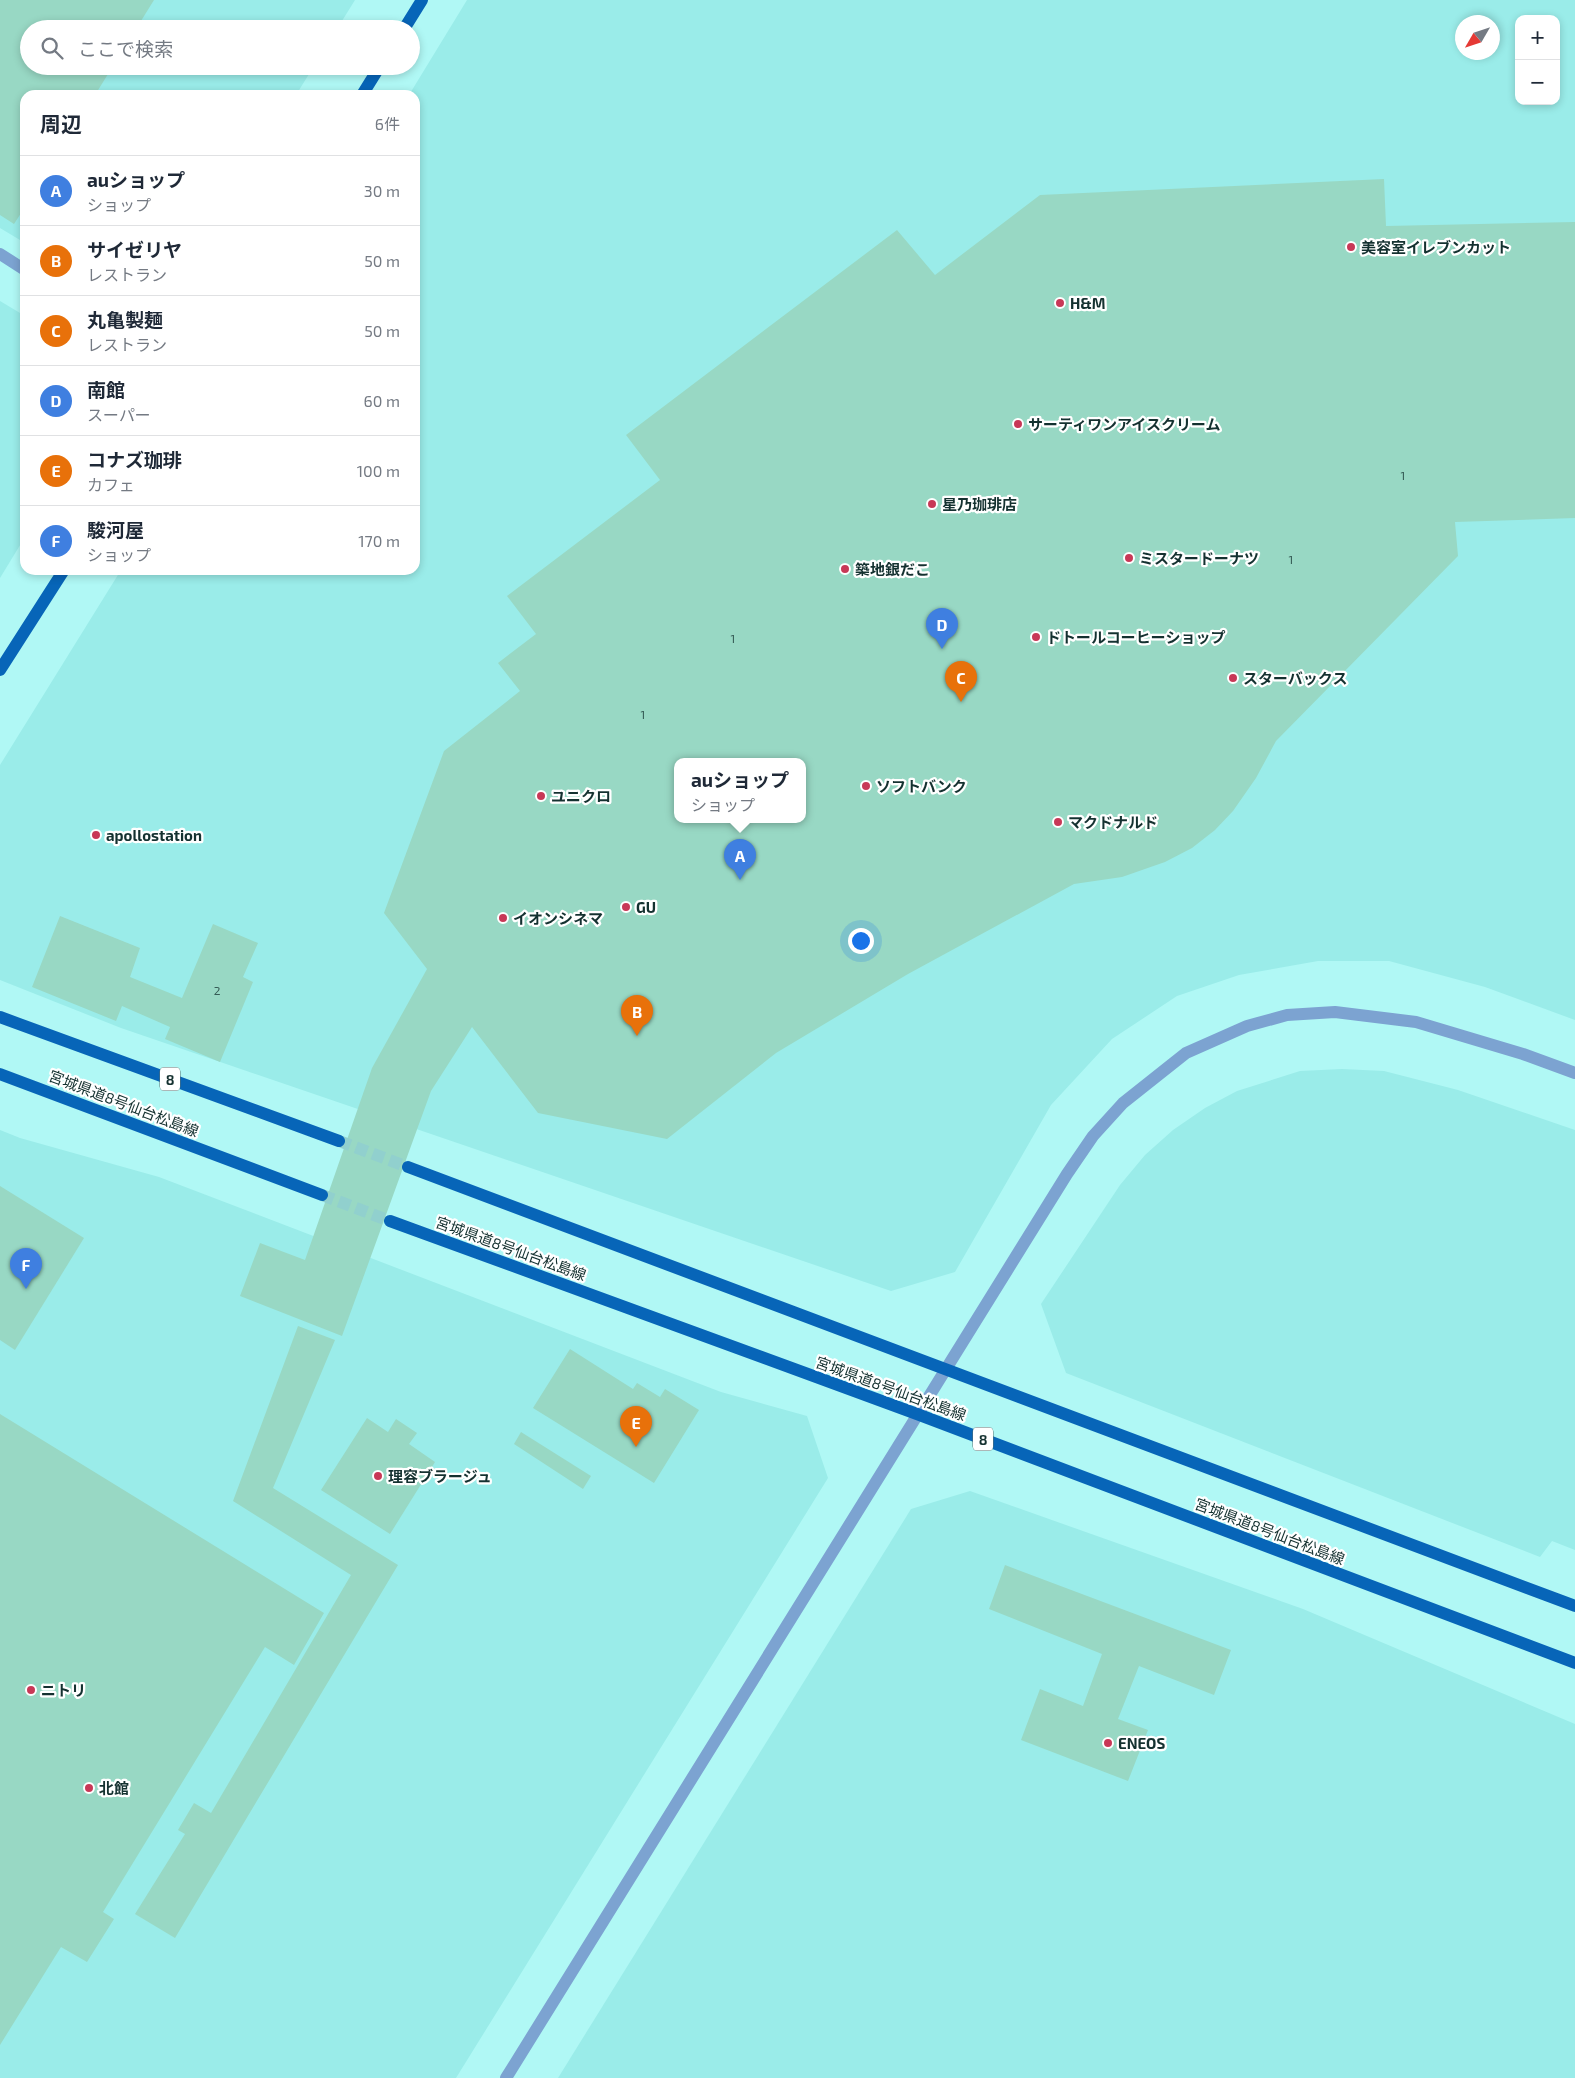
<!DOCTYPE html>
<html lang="ja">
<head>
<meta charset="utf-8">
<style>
  :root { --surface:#fff; --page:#f2f2f3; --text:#1f2937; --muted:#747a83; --line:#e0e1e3; --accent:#c83857 }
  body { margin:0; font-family:"Exo 2","Noto Sans JP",sans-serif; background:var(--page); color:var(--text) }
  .controls { position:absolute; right:15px; top:15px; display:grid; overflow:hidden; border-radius:10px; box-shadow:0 2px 8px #0003 }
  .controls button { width:45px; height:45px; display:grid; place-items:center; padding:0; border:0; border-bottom:1px solid var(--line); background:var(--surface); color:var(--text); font:25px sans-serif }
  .compass { position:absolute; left:1455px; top:15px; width:45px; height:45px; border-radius:50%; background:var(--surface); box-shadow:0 2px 8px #0003; rotate:231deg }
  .you { position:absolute; left:860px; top:940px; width:18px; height:18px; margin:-12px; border:4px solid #fff; border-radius:50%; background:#1a73e8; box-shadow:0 0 0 8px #1a73e833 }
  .badge { display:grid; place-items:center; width:32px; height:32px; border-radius:50%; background:var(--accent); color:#fff; font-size:16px; font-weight:700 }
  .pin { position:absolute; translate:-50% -41px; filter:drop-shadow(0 1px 2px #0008) }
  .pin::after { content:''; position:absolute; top:26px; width:18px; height:15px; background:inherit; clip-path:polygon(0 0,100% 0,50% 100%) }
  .popup { position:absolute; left:674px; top:758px; width:132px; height:65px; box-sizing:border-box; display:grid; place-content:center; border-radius:10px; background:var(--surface); filter:drop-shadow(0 1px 4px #0005); font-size:16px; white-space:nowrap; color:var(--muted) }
  .popup b { font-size:19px; color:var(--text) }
  .popup::after { content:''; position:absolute; left:50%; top:100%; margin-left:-10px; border:10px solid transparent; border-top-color:var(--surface) }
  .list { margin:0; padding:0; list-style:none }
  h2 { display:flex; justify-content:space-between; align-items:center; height:65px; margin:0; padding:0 20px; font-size:21px }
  h2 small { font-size:16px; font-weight:400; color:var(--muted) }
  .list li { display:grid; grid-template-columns:32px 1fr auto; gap:15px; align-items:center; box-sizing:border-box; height:70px; padding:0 20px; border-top:1px solid var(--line) }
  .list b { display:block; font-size:19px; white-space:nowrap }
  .list p { margin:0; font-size:16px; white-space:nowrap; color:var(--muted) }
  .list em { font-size:16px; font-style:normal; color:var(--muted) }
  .icon { flex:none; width:28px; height:28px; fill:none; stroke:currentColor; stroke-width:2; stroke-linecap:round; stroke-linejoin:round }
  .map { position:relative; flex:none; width:1575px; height:2078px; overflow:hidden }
  .search { position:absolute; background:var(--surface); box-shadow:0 2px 8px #0003; left:20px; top:20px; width:400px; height:55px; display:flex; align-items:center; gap:12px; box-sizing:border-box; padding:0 18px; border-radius:28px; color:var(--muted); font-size:19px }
  .panel { position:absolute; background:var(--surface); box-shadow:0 2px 8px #0003; left:20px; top:90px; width:400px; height:485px; border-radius:15px }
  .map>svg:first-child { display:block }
  .built { fill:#9aece9; fill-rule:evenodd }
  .building { fill:#98d8c4; fill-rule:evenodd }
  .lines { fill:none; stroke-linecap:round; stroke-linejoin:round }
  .major-tunnel { stroke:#91d0ce; stroke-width:12; stroke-dasharray:12 6; stroke-linecap:butt }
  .minor { stroke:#7ca3d1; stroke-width:12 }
  .major { stroke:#0765b8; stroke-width:12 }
  .poi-dot { fill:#c83857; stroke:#fff; stroke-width:2 }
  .labels { text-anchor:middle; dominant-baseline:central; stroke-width:4.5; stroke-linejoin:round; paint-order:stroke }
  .number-label { font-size:12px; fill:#355b55 }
  .shield { fill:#fff; stroke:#5a6f6e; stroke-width:1 }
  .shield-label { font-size:14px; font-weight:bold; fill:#143130 }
  .poi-label { font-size:15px; font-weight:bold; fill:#143130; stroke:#fff; text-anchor:start }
  .street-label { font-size:15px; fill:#143130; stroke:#fff }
</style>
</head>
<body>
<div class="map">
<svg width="1575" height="2078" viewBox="0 0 1575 2078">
  <rect width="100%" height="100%" fill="#b0f8f5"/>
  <g class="built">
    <path d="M0 0H355L337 29H29V66H314L296 95H25V243L0 228Z"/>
    <path d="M467 0H1575V1020L1485 987 1389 961H1318L1239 975 1177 996 1112 1039 1051 1105 955 1272 891 1291 232 1066 121 1028 0 980V765L121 570H415V95H409ZM1519 19H1556V101H1519ZM1462 22H1492V52H1462ZM678 761H802V819H678Z"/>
    <path d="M0 301 25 316V537L0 578Z"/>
    <path d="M1342 1069 1384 1071 1458 1090 1575 1130V1550L1552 1541 1540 1557 1066 1373 1041 1304 1120 1185 1145 1155 1173 1130 1205 1108 1237 1091 1300 1071Z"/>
    <path d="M0 1130 20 1138 159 1177 721 1392 807 1416 828 1478 456 2078H0Z"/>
    <path d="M970 1491 1303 1609 1575 1724V2078H558L911 1509Z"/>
  </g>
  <g class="building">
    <path d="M0 0H154L136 29H29V66H113L95 95H25V207L14 224 0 215Z"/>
    <path d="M1384 179 1386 226 1575 222V518L1455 522 1458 556 1276 741 1256 778 1233 811 1215 830 1192 848 1165 862 1122 877 1074 884 908 974 776 1053 667 1139 538 1113 472 1027 431 1091 342 1336 240 1296 260 1243 305 1260 372 1068 427 969 384 913 444 751 520 691 498 663 536 634 507 596 660 480 626 435 897 230 935 275 1040 195ZM678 761H802V819H678Z"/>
    <path d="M60 916 140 948 130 977 182 998 213 924 258 943 243 977 253 982 220 1062 165 1039 170 1027 122 1006 116 1021 32 987Z"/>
    <path d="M0 1186 84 1238 15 1350 0 1340Z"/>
    <path d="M298 1326 335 1340 273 1488 398 1565 175 1938 135 1914 185 1834 178 1830 194 1803 211 1813 351 1575 233 1501Z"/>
    <path d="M570 1349 633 1389 637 1383 660 1397 665 1389 699 1410 654 1483 533 1408Z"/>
    <path d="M0 1414 324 1613 294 1665 265 1647 103 1912 114 1919 87 1962 61 1947 0 2045Z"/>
    <path d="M367 1418 388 1432 396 1419 417 1433 409 1444 435 1462 390 1534 321 1490Z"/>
    <path d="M521 1432 591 1476 583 1489 514 1444Z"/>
    <path d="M1005 1565 1231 1650 1214 1695 1139 1666 1118 1719 1148 1730 1128 1781 1021 1740 1040 1689 1083 1706 1102 1654 989 1609Z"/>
  </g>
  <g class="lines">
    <g class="major-tunnel">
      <path d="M339 1141 408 1167"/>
      <path d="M322 1195 390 1221"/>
    </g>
    <g class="minor">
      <path d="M0 254 25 270"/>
      <path d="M506 2078 1067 1174 1093 1136 1123 1103 1186 1053 1247 1026 1287 1015 1335 1012 1416 1022 1523 1054 1575 1073"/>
    </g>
    <g class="major">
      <path d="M404 29 422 0"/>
      <path d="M362 95 380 66"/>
      <path d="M0 670 64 570"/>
      <path d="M0 1017 339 1141"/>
      <path d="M0 1074 322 1195"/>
      <path d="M408 1167 1575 1606"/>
      <path d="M390 1221 917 1414 1575 1663"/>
    </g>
  </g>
  <g class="poi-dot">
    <circle cx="1351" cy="247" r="5"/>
    <circle cx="1060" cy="303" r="5"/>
    <circle cx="1018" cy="424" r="5"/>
    <circle cx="932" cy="504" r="5"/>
    <circle cx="1129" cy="558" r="5"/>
    <circle cx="845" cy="569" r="5"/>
    <circle cx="1036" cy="637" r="5"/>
    <circle cx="1233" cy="678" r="5"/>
    <circle cx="866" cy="786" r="5"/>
    <circle cx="541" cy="796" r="5"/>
    <circle cx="1058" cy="822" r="5"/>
    <circle cx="96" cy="835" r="5"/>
    <circle cx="626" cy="907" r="5"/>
    <circle cx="503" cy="918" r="5"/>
    <circle cx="378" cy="1476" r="5"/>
    <circle cx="31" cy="1690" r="5"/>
    <circle cx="1108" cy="1743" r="5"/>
    <circle cx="89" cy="1788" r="5"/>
  </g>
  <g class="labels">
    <g class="number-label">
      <text x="1403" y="475">1</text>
      <text x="1291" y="559">1</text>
      <text x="733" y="638">1</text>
      <text x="643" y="714">1</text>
      <text x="217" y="990">2</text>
    </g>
    <g class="shield">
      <rect x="160" y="1067.5" width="20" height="23" rx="4"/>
      <rect x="973" y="1427.5" width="20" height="23" rx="4"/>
    </g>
    <g class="shield-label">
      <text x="170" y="1079">8</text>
      <text x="983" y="1439">8</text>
    </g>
    <g class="poi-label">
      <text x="1361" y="247">美容室イレブンカット</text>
      <text x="1070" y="303">H&amp;M</text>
      <text x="1028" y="424">サーティワンアイスクリーム</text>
      <text x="942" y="504">星乃珈琲店</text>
      <text x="1139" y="558">ミスタードーナツ</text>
      <text x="855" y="569">築地銀だこ</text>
      <text x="1046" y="637">ドトールコーヒーショップ</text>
      <text x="1243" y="678">スターバックス</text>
      <text x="876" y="786">ソフトバンク</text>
      <text x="551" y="796">ユニクロ</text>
      <text x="1068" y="822">マクドナルド</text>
      <text x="106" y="835">apollostation</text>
      <text x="636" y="907">GU</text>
      <text x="513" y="918">イオンシネマ</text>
      <text x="388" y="1476">理容ブラージュ</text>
      <text x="41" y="1690">ニトリ</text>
      <text x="1118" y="1743">ENEOS</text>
      <text x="99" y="1788">北館</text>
    </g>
    <g class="street-label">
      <text transform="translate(124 1103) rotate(21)">宮城県道8号仙台松島線</text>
      <text transform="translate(511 1248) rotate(20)">宮城県道8号仙台松島線</text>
      <text transform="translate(891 1388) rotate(20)">宮城県道8号仙台松島線</text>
      <text transform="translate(1270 1531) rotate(21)">宮城県道8号仙台松島線</text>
    </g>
  </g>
</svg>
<div class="controls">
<button>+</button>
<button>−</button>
</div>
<svg class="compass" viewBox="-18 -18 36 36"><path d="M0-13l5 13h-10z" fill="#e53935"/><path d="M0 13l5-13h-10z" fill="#747a83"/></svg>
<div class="you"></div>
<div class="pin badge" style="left:740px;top:880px;background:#3f7fe0">A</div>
<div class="popup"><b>auショップ</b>ショップ</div>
<div class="pin badge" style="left:637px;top:1036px;background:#e8710a">B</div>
<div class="pin badge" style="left:961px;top:702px;background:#e8710a">C</div>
<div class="pin badge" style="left:942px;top:649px;background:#3f7fe0">D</div>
<div class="pin badge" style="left:636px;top:1447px;background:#e8710a">E</div>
<div class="pin badge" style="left:26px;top:1289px;background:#3f7fe0">F</div>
<div class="search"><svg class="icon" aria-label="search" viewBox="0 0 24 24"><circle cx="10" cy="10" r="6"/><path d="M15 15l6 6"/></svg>ここで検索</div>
<section class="panel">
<h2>周辺<small>6件</small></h2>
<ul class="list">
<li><span class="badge" style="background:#3f7fe0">A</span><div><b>auショップ</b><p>ショップ</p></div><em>30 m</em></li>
<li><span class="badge" style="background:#e8710a">B</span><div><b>サイゼリヤ</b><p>レストラン</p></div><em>50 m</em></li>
<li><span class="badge" style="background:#e8710a">C</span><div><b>丸亀製麺</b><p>レストラン</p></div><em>50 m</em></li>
<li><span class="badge" style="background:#3f7fe0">D</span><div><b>南館</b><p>スーパー</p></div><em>60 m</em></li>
<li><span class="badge" style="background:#e8710a">E</span><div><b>コナズ珈琲</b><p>カフェ</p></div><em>100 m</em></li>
<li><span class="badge" style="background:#3f7fe0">F</span><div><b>駿河屋</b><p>ショップ</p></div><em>170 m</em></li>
</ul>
</section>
</div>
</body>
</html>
